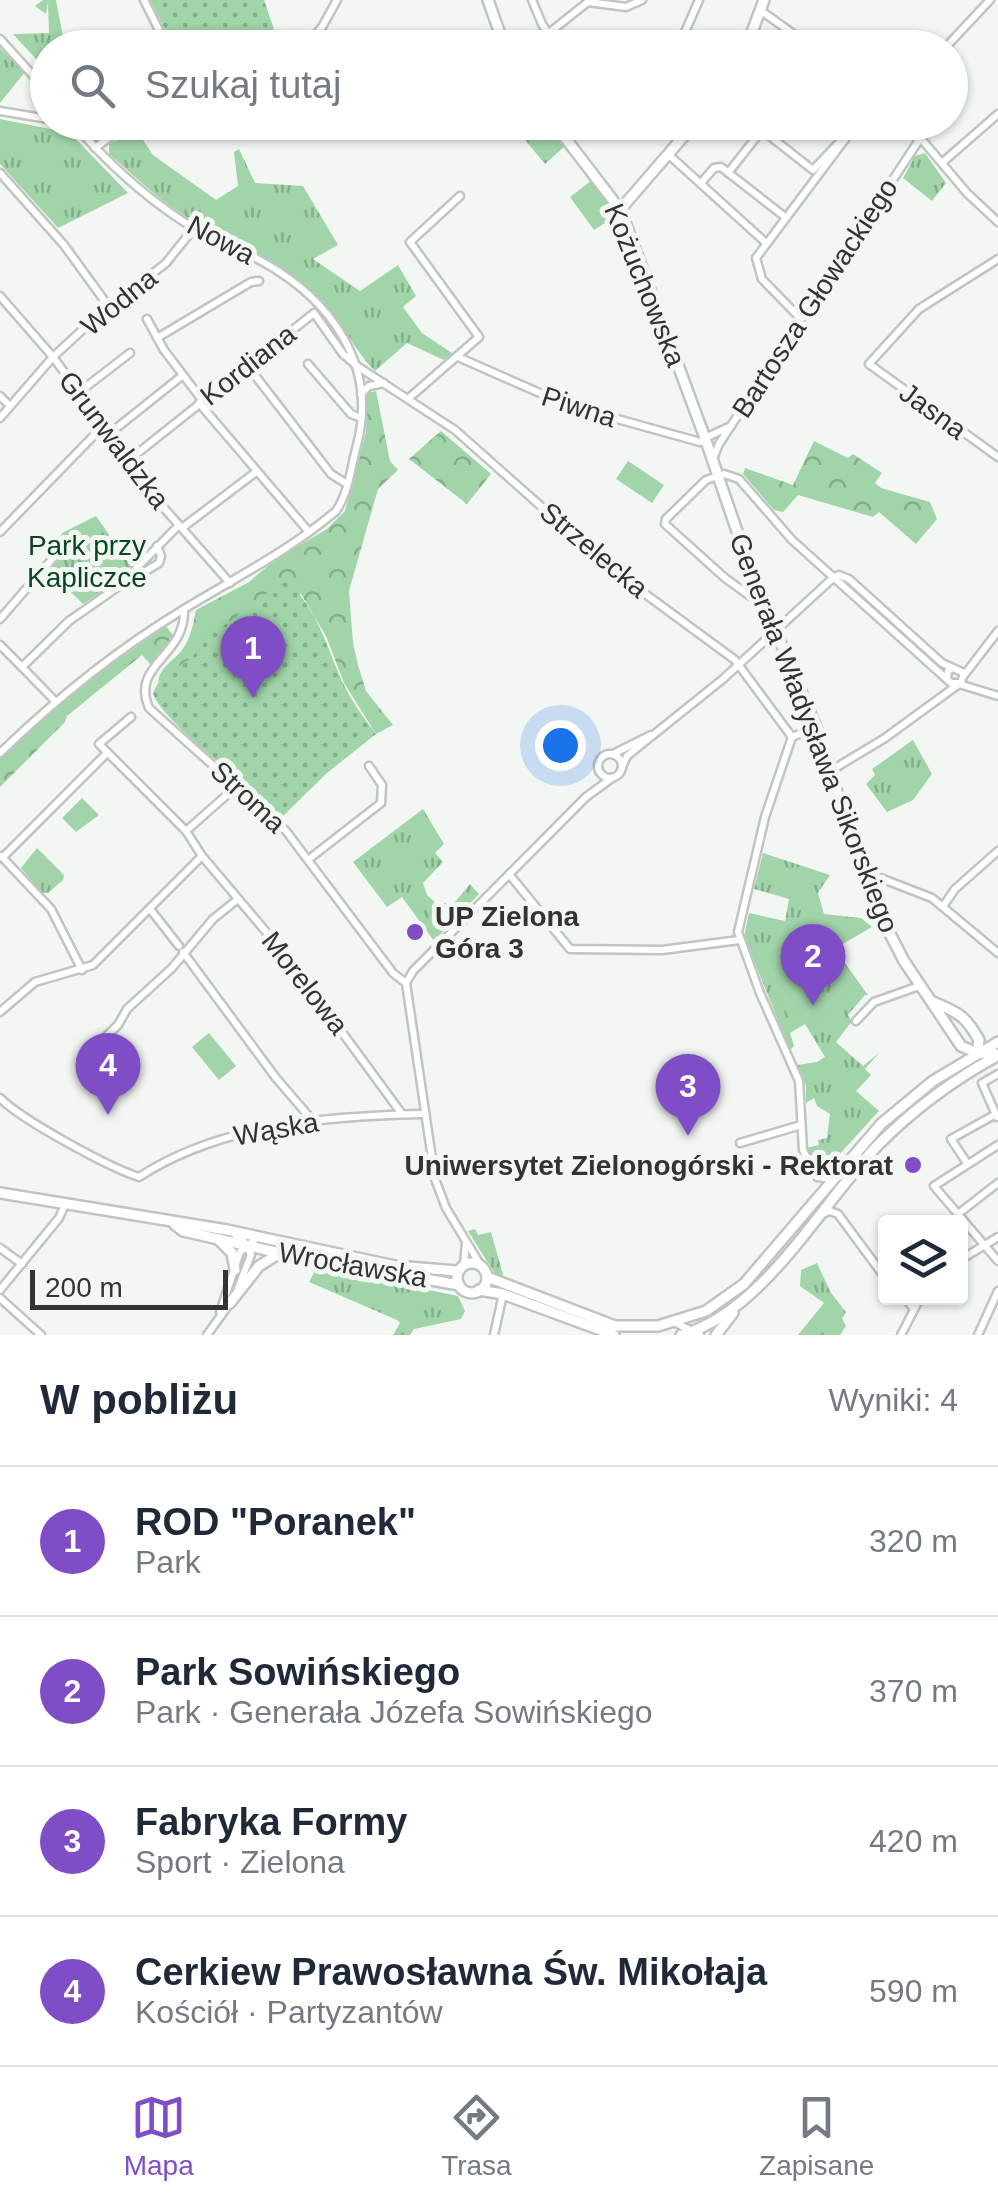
<!DOCTYPE html>
<html lang="pl">
<head>
<meta charset="utf-8">
<style>
  :root { --surface:#fff; --page:#f2f2f3; --text:#1f2937; --muted:#747a83; --line:#e0e1e3; --accent:#7f4ec6 }
  body { margin:0; font-family:Arial,sans-serif; background:var(--page); color:var(--text) }
  .controls { position:absolute; right:30px; bottom:30px; display:grid; overflow:hidden; border-radius:10px; box-shadow:0 2px 8px #0004 }
  .controls button { width:90px; height:90px; display:grid; place-items:center; padding:0; border:0; border-bottom:2px solid var(--line); background:var(--surface); color:var(--text); font:50px sans-serif }
  .scale { position:absolute; left:30px; bottom:25px; width:198px; box-sizing:border-box; padding-left:10px; border:5px solid #323432; border-top:0; font-size:28px; line-height:35px; white-space:nowrap; color:#323432; -webkit-text-stroke:8px #f3f7f3; paint-order:stroke }
  .you { position:absolute; left:560px; top:745px; width:35px; height:35px; margin:-25px; border:8px solid #fff; border-radius:50%; background:#1a73e8; box-shadow:0 0 0 15px #1a73e833 }
  .badge { display:grid; place-items:center; width:65px; height:65px; border-radius:50%; background:var(--accent); color:#fff; font-size:32px; font-weight:700 }
  .pin { position:absolute; translate:-50% -82px; filter:drop-shadow(0 2px 5px #0008) }
  .pin::after { content:''; position:absolute; top:52px; width:35px; height:30px; background:inherit; clip-path:polygon(0 0,100% 0,50% 100%) }
  .list { margin:0; padding:0; list-style:none }
  h2 { display:flex; justify-content:space-between; align-items:center; height:130px; margin:0; padding:0 40px; font-size:42px }
  h2 small { font-size:32px; font-weight:400; color:var(--muted) }
  .list li { display:grid; grid-template-columns:65px 1fr auto; gap:30px; align-items:center; box-sizing:border-box; height:150px; padding:0 40px; border-top:2px solid var(--line) }
  .list b { display:block; font-size:38px; white-space:nowrap }
  .list p { margin:0; font-size:32px; white-space:nowrap; color:var(--muted) }
  .list em { font-size:32px; font-style:normal; color:var(--muted) }
  .icon { flex:none; width:55px; height:55px; fill:none; stroke:currentColor; stroke-width:2; stroke-linecap:round; stroke-linejoin:round }
  .map { position:relative; flex:none; width:998px; height:1335px; overflow:hidden }
  .search { position:absolute; background:var(--surface); box-shadow:0 2px 8px #0004; left:30px; right:30px; top:30px; height:110px; display:flex; align-items:center; gap:25px; box-sizing:border-box; padding:0 35px; border-radius:55px; color:var(--muted); font-size:38px }
  .sheet { height:730px; background:var(--surface) }
  nav { display:flex; justify-content:space-around; align-items:center; box-sizing:border-box; height:140px; border-top:2px solid var(--line); background:var(--surface); font-size:28px; color:var(--muted) }
  nav a { display:grid; justify-items:center; gap:5px }
  nav .on { color:var(--accent) }
  .map>svg:first-child { display:block }
  .grass { fill:url(#grass-tufts) }
  .forest { fill:url(#forest-crowns) }
  .garden { fill:url(#garden-dots) }
  .pitch { fill:#a1d4a9 }
  .lines { fill:none; stroke-linecap:round; stroke-linejoin:round }
  .minor-casing { stroke:#c1c5c2; stroke-width:11 }
  .major-casing { stroke:#c1c5c2; stroke-width:14 }
  .minor { stroke:#fff; stroke-width:6 }
  .major { stroke:#fff; stroke-width:9 }
  .poi-dot { fill:#7f4ec6; stroke:#f3f7f3; stroke-width:4 }
  .labels { text-anchor:middle; dominant-baseline:central; stroke-width:10; stroke-linejoin:round; paint-order:stroke }
  .street-label { font-size:28px; fill:#323432; stroke:#f3f7f3 }
  .park-label { font-size:28px; fill:#0a461d; stroke:#f3f7f3 }
  .poi-label { font-size:28px; font-weight:bold; fill:#323432; stroke:#f3f7f3; text-anchor:start }
</style>
</head>
<body>
<div class="map">
<svg width="998" height="1335" viewBox="0 0 998 1335">
  <defs>
    <pattern id="grass-tufts" width="24" height="20" patternUnits="userSpaceOnUse" patternTransform="scale(2.5)"><rect width="24" height="20" fill="#a1d4a9"/><path d="M3 7l-1-3M5 7V3M7 7l1-3M15 17l-1-3M17 17v-4M19 17l1-3" fill="none" stroke="#84ad8a"/></pattern>
    <pattern id="forest-crowns" width="20" height="18" patternUnits="userSpaceOnUse" patternTransform="scale(2.5)"><rect width="20" height="18" fill="#a1d4a9"/><path d="M2 6a3 3 0 1 1 6 0M12 15a3 3 0 1 1 6 0" fill="none" stroke="#84ad8a"/></pattern>
    <pattern id="garden-dots" width="8" height="8" patternUnits="userSpaceOnUse" patternTransform="scale(2.5)"><rect width="8" height="8" fill="#a1d4a9"/><path d="M2 2h.1M6 6h.1" fill="none" stroke="#84ad8a" stroke-width="1.8" stroke-linecap="round"/></pattern>
  </defs>
  <rect width="100%" height="100%" fill="#f3f7f3"/>
  <g class="grass">
    <path d="M43 0H56L65 47 48 48 47 71 13 34 49 33 48 3 46 14 35 6Z"/>
    <path d="M0 48 25 72 0 103Z"/>
    <path d="M0 119 70 133 128 193 58 228 0 164Z"/>
    <path d="M511 123H543L564 147 545 164Z"/>
    <path d="M137 131 153 155 216 200 238 186 234 152 239 149 255 183 303 186 338 245 313 259 360 291 398 265 416 296 403 307 422 333 452 353 444 360 407 343 375 371C351 347 340 315 313 292 273 258 224 242 180 213 155 196 132 174 109 154V144Z"/>
    <path d="M925 153 946 183 932 201 903 178 915 156Z"/>
    <path d="M96 516 131 566 111 586 83 604 46 568 52 560 62 533Z"/>
    <path d="M913 740 932 774 913 800 887 812 866 784 875 775 872 769Z"/>
    <path d="M423 809 444 844 435 853 443 862 423 883 427 895 436 903H454L470 884 479 894 434 941 402 897 387 907 353 862Z"/>
    <path d="M37 848 64 875 63 880 48 893H42L21 868Z"/>
    <path d="M763 853 830 875 818 893 824 914 861 918 872 927 841 945 839 955 868 995H865L848 1015 852 1021 836 1042 863 1066 879 1053 865 1069 871 1075 856 1091 879 1111 826 1169H816L806 1148 819 1145 818 1140 827 1138 830 1114 817 1106 814 1098 806 1103V1086L797 1065 817 1062 825 1057 805 1024 790 1033 794 1046 790 1050 744 936 749 913 785 921 789 899 754 889Z"/>
    <path d="M475 1229 478 1235 491 1232 504 1278 495 1274 468 1231Z"/>
    <path d="M817 1263 831 1293 846 1312 842 1319 846 1326 840 1335H798L824 1303 800 1286 801 1270Z"/>
    <path d="M317 1267 458 1296 465 1311 461 1319 414 1329 410 1335H393L400 1323 397 1320 309 1282Z"/>
  </g>
  <g class="forest">
    <path d="M376 391 390 461 398 470 378 489 349 591 353 643 358 665 366 691 393 725 376 734 344 683 326 636 301 594 158 682C161 665 173 662 182 650 191 638 193 624 196 610L249 582 276 559 327 529 345 511 366 432 367 393Z"/>
    <path d="M441 431 491 474 467 504 409 459Z"/>
    <path d="M814 441 848 458 853 454 882 473 875 483 881 488 930 502 937 519 916 544 879 512 873 517 798 495 783 512 774 510 743 474 745 468 793 485Z"/>
    <path d="M166 626 174 637 151 665 142 655 67 716 65 722 0 787V758L71 692Z"/>
  </g>
  <g class="garden">
    <path d="M150 0H264L279 44 284 47H174Z"/>
    <path d="M286 579C319 613 324 640 342 681 351 700 363 717 376 734L327 773 281 818C257 793 158 718 153 693 165 664 191 669 203 641Z"/>
  </g>
  <g class="pitch">
    <path d="M591 181 616 216 594 230 570 197Z"/>
    <path d="M628 461 664 485 652 503 616 479Z"/>
    <path d="M82 798 99 815 76 832 62 818Z"/>
    <path d="M794 979 812 1014 792 1024 774 988Z"/>
    <path d="M209 1033 236 1066 219 1080 192 1047Z"/>
  </g>
  <g class="lines">
    <g class="minor-casing">
      <g id="minor">
        <path d="M144 0 168 48"/>
        <path d="M532 0 542 24 558 48"/>
        <path d="M760 10 813 48"/>
        <path d="M0 39 48 92"/>
        <path d="M304 48 322 27 337 0"/>
        <path d="M530 48 588 2 626 7 642 0"/>
        <path d="M678 48 699 0"/>
        <path d="M945 48 990 0"/>
        <path d="M0 111 48 119"/>
        <path d="M907 122 967 193 998 222"/>
        <path d="M95 148 124 127 157 122"/>
        <path d="M669 155 765 242"/>
        <path d="M943 162 998 114"/>
        <path d="M0 173 64 245 109 307"/>
        <path d="M728 173 762 130 813 170 846 135"/>
        <path d="M701 183 714 168 721 167 785 217"/>
        <path d="M998 259 919 309 869 364 998 457"/>
        <path d="M0 296 53 357 164 508 230 583"/>
        <path d="M800 318 762 279 756 258 858 122"/>
        <path d="M147 319 164 350 202 400"/>
        <path d="M157 338 251 282 259 281"/>
        <path d="M458 357 567 405 700 442 706 441"/>
        <path d="M308 364 351 414 361 418"/>
        <path d="M247 365 331 474 347 484"/>
        <path d="M78 393 130 353"/>
        <path d="M361 394 369 386 384 383"/>
        <path d="M0 396 10 406"/>
        <path d="M409 398 479 337 410 242 460 196"/>
        <path d="M199 403 309 532"/>
        <path d="M0 418 53 357 92 321 166 263 194 228"/>
        <path d="M109 434 183 375"/>
        <path d="M705 438 731 426"/>
        <path d="M713 459 719 444 921 137"/>
        <path d="M129 460 314 313 343 354 357 366 455 430 614 571 735 660 792 737 816 727"/>
        <path d="M182 528 256 472"/>
        <path d="M0 532 103 426"/>
        <path d="M834 577 839 575 849 579 942 663 953 668"/>
        <path d="M121 586 159 563 161 556 157 546"/>
        <path d="M764 606 725 578 665 524 666 519 706 480 724 474 739 479 792 540 951 683H961L964 673 953 668 948 671 947 679"/>
        <path d="M184 609C186 657 130 664 149 708L286 831 393 973 406 983"/>
        <path d="M0 619 54 557"/>
        <path d="M0 645 22 667"/>
        <path d="M965 674 998 631"/>
        <path d="M55 701 22 667 69 621 119 586 179 525"/>
        <path d="M131 717 99 744 186 831"/>
        <path d="M792 737 765 817 738 932 760 993 799 1081 803 1150 817 1177 833 1179"/>
        <path d="M0 753C55 700 115 651 181 611 233 579 289 551 336 511 349 492 351 467 357 445 378 365 331 300 263 262 236 247 207 237 181 220 140 193 104 159 72 122"/>
        <path d="M613 754 651 735"/>
        <circle cx="610" cy="766" r="12"/>
        <path d="M622 767 627 756 723 679 834 577"/>
        <path d="M832 770 885 738 959 684 998 696"/>
        <path d="M1 856 51 909 82 970"/>
        <path d="M202 856 284 953 402 1114"/>
        <path d="M3 857 107 753"/>
        <path d="M309 859 381 803 382 785 369 766"/>
        <path d="M509 874 570 949 662 950 739 940"/>
        <path d="M870 874 932 898 998 953"/>
        <path d="M944 905 955 889 998 851"/>
        <path d="M150 909 179 946"/>
        <path d="M183 952 276 1078 313 1121"/>
        <path d="M0 1012 35 982 93 965 202 856 186 831 238 785"/>
        <path d="M856 1021 874 1002 919 986"/>
        <path d="M93 1049 118 1025 127 1009 172 968 213 919 238 899"/>
        <path d="M0 1098C22 1120 108 1167 139 1177 220 1124 327 1116 423 1114"/>
        <path d="M997 1117 982 1083 998 1074"/>
        <path d="M740 1143 801 1125"/>
        <path d="M998 1145 934 1186 998 1261"/>
        <path d="M967 1163 951 1139 996 1114"/>
        <path d="M822 1214 830 1211 838 1214 886 1279"/>
        <path d="M958 1214 998 1183"/>
        <path d="M235 1235 243 1240 251 1255 238 1288"/>
        <path d="M0 1248 22 1264"/>
        <path d="M960 1260 998 1237"/>
        <path d="M464 1265 466 1242"/>
        <path d="M481 1266 446 1208 435 1179 406 983 413 971 586 797 612 778"/>
        <path d="M0 1290 59 1218 66 1203"/>
        <path d="M0 1298 41 1335"/>
        <path d="M905 1298 914 1309"/>
        <path d="M220 1312 240 1252 258 1237"/>
        <path d="M676 1323 700 1335"/>
        <path d="M207 1335 230 1303"/>
        <path d="M494 1335 503 1294"/>
        <path d="M901 1335 920 1298"/>
        <path d="M978 1335 998 1291"/>
      </g>
    </g>
    <g class="major-casing">
      <g id="major">
        <path d="M488 0 505 48"/>
        <path d="M746 48 764 0"/>
        <path d="M553 122 612 199 625 222 705 438 751 572 816 727 853 842 875 887 888 930 904 961 961 1046 977 1053 998 1054"/>
        <path d="M619 211 696 122"/>
        <path d="M931 1001C957 1013 964 1013 979 1040L977 1054"/>
        <path d="M0 1193 227 1230 395 1266 457 1271"/>
        <path d="M175 1225 183 1231 280 1253 459 1285"/>
        <path d="M218 1239 232 1253 235 1270"/>
        <circle cx="472" cy="1278" r="15"/>
        <path d="M487 1277 615 1326H658L706 1311 744 1284 881 1124 933 1081 998 1042"/>
        <path d="M479 1290 503 1294 614 1335"/>
        <path d="M230 1303 259 1266 280 1253"/>
        <path d="M681 1335C763 1313 821 1203 879 1144 914 1109 953 1080 997 1056"/>
        <path d="M716 1335 733 1313"/>
      </g>
    </g>
    <use href="#minor" class="minor"/>
    <use href="#major" class="major"/>
  </g>
  <g class="poi-dot">
    <circle cx="415" cy="932" r="10"/>
    <circle cx="913" cy="1165" r="10"/>
  </g>
  <g class="labels">
    <g class="street-label">
      <text transform="translate(221 240) rotate(28)">Nowa</text>
      <text transform="translate(645 285) rotate(68)">Kożuchowska</text>
      <text transform="translate(815 298) rotate(-57)">Bartosza Głowackiego</text>
      <text transform="translate(119 302) rotate(-39)">Wodna</text>
      <text transform="translate(248 365) rotate(-38)">Kordiana</text>
      <text transform="translate(579 407) rotate(18)">Piwna</text>
      <text transform="translate(933 411) rotate(36)">Jasna</text>
      <text transform="translate(114 440) rotate(53)">Grunwaldzka</text>
      <text transform="translate(594 550) rotate(40)">Strzelecka</text>
      <text transform="translate(814 733) rotate(69)">Generała Władysława Sikorskiego</text>
      <text transform="translate(248 797) rotate(43)">Stroma</text>
      <text transform="translate(305 983) rotate(52)">Morelowa</text>
      <text transform="translate(276 1129) rotate(-10)">Wąska</text>
      <text transform="translate(353 1265) rotate(10)">Wrocławska</text>
    </g>
    <g class="park-label">
      <text x="87" y="545">Park przy<tspan x="87" dy="32">Kapliczce</tspan></text>
    </g>
    <g class="poi-label">
      <text x="435" y="916">UP Zielona<tspan x="435" dy="32">Góra 3</tspan></text>
      <text x="893" y="1165" text-anchor="end">Uniwersytet Zielonogórski - Rektorat</text>
    </g>
  </g>
</svg>
<div class="controls">
<button><svg class="icon" aria-label="layers" viewBox="0 0 24 24"><path d="M12 4l9 5-9 5-9-5zM3 14l9 5 9-5"/></svg></button>
</div>
<div class="scale">200 m</div>
<div class="you"></div>
<div class="pin badge" style="left:253px;top:698px">1</div>
<div class="pin badge" style="left:813px;top:1006px">2</div>
<div class="pin badge" style="left:688px;top:1136px">3</div>
<div class="pin badge" style="left:108px;top:1115px">4</div>
<div class="search"><svg class="icon" aria-label="search" viewBox="0 0 24 24"><circle cx="10" cy="10" r="6"/><path d="M15 15l6 6"/></svg>Szukaj tutaj</div>
</div>
<section class="sheet">
<h2>W pobliżu<small>Wyniki: 4</small></h2>
<ul class="list">
<li><span class="badge">1</span><div><b>ROD &quot;Poranek&quot;</b><p>Park</p></div><em>320 m</em></li>
<li><span class="badge">2</span><div><b>Park Sowińskiego</b><p>Park · Generała Józefa Sowińskiego</p></div><em>370 m</em></li>
<li><span class="badge">3</span><div><b>Fabryka Formy</b><p>Sport · Zielona</p></div><em>420 m</em></li>
<li><span class="badge">4</span><div><b>Cerkiew Prawosławna Św. Mikołaja</b><p>Kościół · Partyzantów</p></div><em>590 m</em></li>
</ul>
</section>
<nav>
<a class="on"><svg class="icon" aria-label="map" viewBox="0 0 24 24"><path d="M3 6l6-2 6 2 6-2v14l-6 2-6-2-6 2zM9 4v14M15 6v14"/></svg>Mapa</a>
<a><svg class="icon" aria-label="directions" viewBox="0 0 24 24"><path d="M12 3l9 9-9 9-9-9zM9 14v-3h6M13 9l2 2-2 2"/></svg>Trasa</a>
<a><svg class="icon" aria-label="saved" viewBox="0 0 24 24"><path d="M7 4h10v16l-5-4-5 4z"/></svg>Zapisane</a>
</nav>
</body>
</html>
